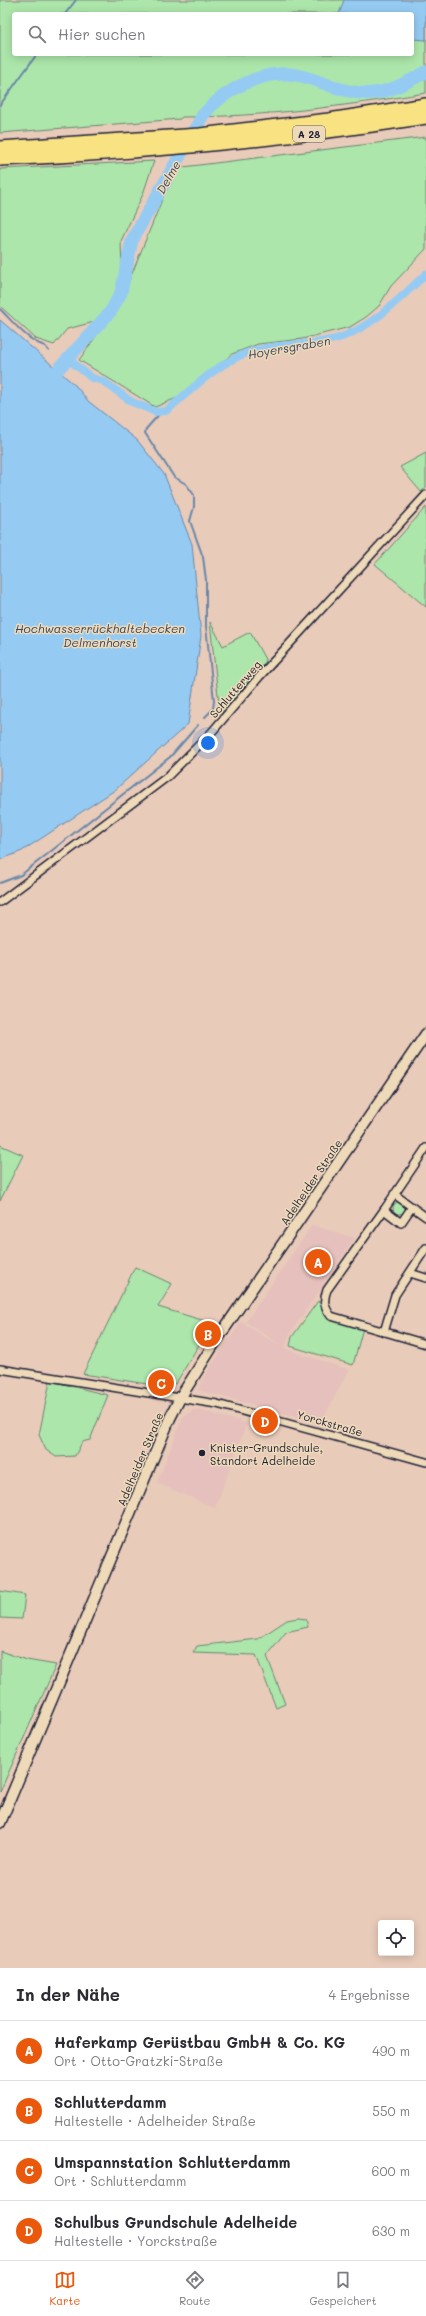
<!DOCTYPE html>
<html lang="de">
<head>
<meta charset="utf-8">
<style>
  :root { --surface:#fff; --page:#f7f7f7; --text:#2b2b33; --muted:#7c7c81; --line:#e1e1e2; --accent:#ea580c }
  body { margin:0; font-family:Mali,sans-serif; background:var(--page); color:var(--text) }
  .controls { position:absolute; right:12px; bottom:12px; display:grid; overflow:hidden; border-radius:4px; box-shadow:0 2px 10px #0003 }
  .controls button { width:36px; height:36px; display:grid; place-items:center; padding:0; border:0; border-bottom:1px solid var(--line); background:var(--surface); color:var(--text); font:20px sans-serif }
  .you { position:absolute; left:208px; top:743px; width:14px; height:14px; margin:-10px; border:3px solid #fff; border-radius:50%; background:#1a73e8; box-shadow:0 0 0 6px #1a73e833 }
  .badge { display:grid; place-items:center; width:26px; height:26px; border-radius:50%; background:var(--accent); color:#fff; font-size:13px; font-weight:700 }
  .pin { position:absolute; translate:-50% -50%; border:2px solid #fff; box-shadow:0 1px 4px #0006 }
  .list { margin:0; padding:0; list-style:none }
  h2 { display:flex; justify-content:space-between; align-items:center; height:52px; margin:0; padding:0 16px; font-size:17px }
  h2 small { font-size:13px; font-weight:400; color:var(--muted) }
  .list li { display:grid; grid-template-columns:26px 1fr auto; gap:12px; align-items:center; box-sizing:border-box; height:60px; padding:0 16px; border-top:1px solid var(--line) }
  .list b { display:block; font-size:15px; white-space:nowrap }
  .list p { margin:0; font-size:13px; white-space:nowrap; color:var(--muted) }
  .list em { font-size:13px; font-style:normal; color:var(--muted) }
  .icon { flex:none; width:22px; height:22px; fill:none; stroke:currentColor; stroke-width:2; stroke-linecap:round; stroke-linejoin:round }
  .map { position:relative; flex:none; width:426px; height:1968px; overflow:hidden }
  .search { position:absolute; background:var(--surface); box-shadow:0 2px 10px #0003; left:12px; right:12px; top:12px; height:44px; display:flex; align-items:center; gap:10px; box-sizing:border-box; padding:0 14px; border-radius:4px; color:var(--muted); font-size:15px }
  .sheet { height:292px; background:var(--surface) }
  nav { display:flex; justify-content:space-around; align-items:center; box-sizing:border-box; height:56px; border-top:1px solid var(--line); background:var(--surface); font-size:11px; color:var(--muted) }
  nav a { display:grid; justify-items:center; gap:2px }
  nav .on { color:var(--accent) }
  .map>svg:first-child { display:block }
  .built { fill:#e6c0bc }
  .green { fill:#ace6aa; stroke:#678472; fill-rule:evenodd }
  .water { fill:#95cbf3; stroke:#6787a9 }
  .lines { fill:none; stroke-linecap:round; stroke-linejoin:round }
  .stream { stroke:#6787a9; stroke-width:2 }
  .canal { stroke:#95cbf3; stroke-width:8 }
  .river { stroke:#95cbf3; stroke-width:13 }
  .minor-casing { stroke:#22223b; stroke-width:10 }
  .secondary-casing { stroke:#22223b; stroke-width:13 }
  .motorway-casing { stroke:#22223b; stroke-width:16 }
  .minor { stroke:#eedab8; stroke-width:7 }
  .secondary { stroke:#eedab8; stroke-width:10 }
  .motorway { stroke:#f8e281; stroke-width:13 }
  .poi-dot { fill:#22223b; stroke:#eedab8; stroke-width:1.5 }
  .labels { text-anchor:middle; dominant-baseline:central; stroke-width:3; stroke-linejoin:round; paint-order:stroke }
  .shield { fill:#eedab8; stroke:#5f5960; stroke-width:1 }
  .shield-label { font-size:10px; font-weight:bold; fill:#22223b }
  .street-label { font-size:11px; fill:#22223b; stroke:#eedab8 }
  .poi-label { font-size:11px; fill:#22223b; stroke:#eedab8; text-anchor:start }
  .water-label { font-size:12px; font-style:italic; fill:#394460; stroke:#eedab8 }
</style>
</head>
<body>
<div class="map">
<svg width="426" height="1968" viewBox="0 0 426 1968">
  <rect width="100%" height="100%" fill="#e9cbba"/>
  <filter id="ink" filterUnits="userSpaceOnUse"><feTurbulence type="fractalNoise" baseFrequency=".025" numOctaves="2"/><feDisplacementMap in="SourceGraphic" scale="8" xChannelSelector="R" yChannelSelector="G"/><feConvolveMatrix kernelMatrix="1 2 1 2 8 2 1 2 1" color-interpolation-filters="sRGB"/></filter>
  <g filter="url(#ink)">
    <g class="built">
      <path d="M312 1225 355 1238 289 1335 285 1348 246 1322Z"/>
      <path d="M241 1322 283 1348 349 1370 321 1423 198 1390 205 1375Z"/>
      <path d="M194 1409 247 1423 215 1508 157 1483 183 1417Z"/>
    </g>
    <g class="green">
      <path d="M0 0H426V93C344 106 264 117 182 117L180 119 0 133ZM14 14H412V54H14Z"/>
      <path d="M426 137V249L391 286 379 306 366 317 350 327 302 339 258 344 232 354 179 397 155 407 79 360 120 303 175 168Z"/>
      <path d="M154 161 143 194 121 241 122 273 112 301 98 321 67 329 54 345 36 339 0 306V169Z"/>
      <path d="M426 453V487L421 492 400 467Z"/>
      <path d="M426 507V607L375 564Z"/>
      <path d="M210 622 223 646 250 632 266 661 220 714Z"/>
      <path d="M0 1145 23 1155 0 1201Z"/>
      <circle cx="399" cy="1208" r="6"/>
      <path d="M135 1267 172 1284 158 1307 212 1323 176 1383 166 1387 83 1374Z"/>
      <path d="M318 1301 329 1317 363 1328 353 1365 290 1346 292 1337Z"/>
      <path d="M50 1381 108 1395 90 1440 82 1442 75 1456 56 1457 46 1450 39 1435Z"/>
      <path d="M0 1591 25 1595 22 1619 0 1618Z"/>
      <path d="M298 1618 306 1619 308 1627 286 1632 267 1656 285 1704 276 1708 256 1655 193 1653 197 1646 258 1639 287 1620Z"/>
      <path d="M0 1651 27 1660 56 1665 0 1792Z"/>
    </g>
    <g class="water">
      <path d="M344 0H426V40L412 39V14H339Z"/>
      <path d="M0 320 76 386 88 401 137 440 164 474 192 544 201 636 188 724 115 790 22 851 0 860Z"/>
    </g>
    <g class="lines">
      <g class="stream">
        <path d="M65 14 76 0"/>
        <path d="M0 105 37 54"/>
        <path d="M0 309C13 322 28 341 45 346L49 351"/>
        <path d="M162 411 146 429 145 433 174 477 186 484 194 495V507L190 521 203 557 206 580V626L214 701 213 709 205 717"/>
        <path d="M0 883 21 875 170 757 198 725"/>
      </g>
      <path class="canal" d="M68 359 92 378 103 381 132 402 156 412 166 411C195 387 222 357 261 349 287 343 316 346 342 337 376 324 400 298 426 274"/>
      <path class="river" d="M46 383 111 311 121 293 132 240 203 115C225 89 266 67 301 76 321 81 339 91 360 93 384 96 406 83 426 72"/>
      <g class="minor-casing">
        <g id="minor">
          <path d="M0 902 167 777 211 733 260 676 426 495"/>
          <path d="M394 1194 412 1207 401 1223 384 1210 426 1148"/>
          <path d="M412 1207 426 1217"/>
          <path d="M384 1210 327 1290C323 1300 324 1307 331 1316L426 1344"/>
          <path d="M410 1273 426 1278"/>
          <path d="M384 1332 395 1295 426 1248"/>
          <path d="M0 1369 217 1404 426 1462"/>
        </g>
      </g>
      <g class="secondary-casing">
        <path id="secondary" d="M0 1823 170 1418 180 1398 212 1347 426 1034"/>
      </g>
      <g class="motorway-casing">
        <g id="motorway">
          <path d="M0 148 200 135 329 120 426 105"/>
          <path d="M0 159C143 153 285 139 426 117"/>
        </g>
      </g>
      <use href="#minor" class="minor"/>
      <use href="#secondary" class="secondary"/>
      <use href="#motorway" class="motorway"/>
    </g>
  </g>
  <circle class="poi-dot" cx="202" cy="1453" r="4"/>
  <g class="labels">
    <rect class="shield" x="293" y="126" width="32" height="16" rx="3"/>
    <g class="shield-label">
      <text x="309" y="134">A 28</text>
    </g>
    <g class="street-label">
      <text transform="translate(235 689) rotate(-49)">Schlutterweg</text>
      <text transform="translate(311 1182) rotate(-56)">Adelheider Straße</text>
      <text transform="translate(330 1423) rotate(16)">Yorckstraße</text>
      <text transform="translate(140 1459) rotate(-67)">Adelheider Straße</text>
    </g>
    <g class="poi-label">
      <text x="210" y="1447">Knister-Grundschule,<tspan x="210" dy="13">Standort Adelheide</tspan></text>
    </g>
    <g class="water-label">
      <text transform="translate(168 177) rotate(-60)">Delme</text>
      <text transform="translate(289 347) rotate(-10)">Hoyersgraben</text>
      <text x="100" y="628">Hochwasserrückhaltebecken<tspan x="100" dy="14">Delmenhorst</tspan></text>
    </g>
  </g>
</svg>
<div class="controls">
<button><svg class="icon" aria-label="locate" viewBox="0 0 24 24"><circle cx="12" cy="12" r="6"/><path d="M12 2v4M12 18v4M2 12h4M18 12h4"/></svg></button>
</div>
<div class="you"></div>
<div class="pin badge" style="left:318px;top:1262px">A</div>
<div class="pin badge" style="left:208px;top:1334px">B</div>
<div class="pin badge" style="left:161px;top:1383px">C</div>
<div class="pin badge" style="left:265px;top:1421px">D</div>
<div class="search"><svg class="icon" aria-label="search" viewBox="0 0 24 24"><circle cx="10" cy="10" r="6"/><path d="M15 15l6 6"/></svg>Hier suchen</div>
</div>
<section class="sheet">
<h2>In der Nähe<small>4 Ergebnisse</small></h2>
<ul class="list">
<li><span class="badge">A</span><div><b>Haferkamp Gerüstbau GmbH &amp; Co. KG</b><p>Ort · Otto-Gratzki-Straße</p></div><em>490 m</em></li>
<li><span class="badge">B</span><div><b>Schlutterdamm</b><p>Haltestelle · Adelheider Straße</p></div><em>550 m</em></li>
<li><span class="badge">C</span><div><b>Umspannstation Schlutterdamm</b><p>Ort · Schlutterdamm</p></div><em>600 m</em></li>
<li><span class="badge">D</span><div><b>Schulbus Grundschule Adelheide</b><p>Haltestelle · Yorckstraße</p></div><em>630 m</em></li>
</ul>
</section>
<nav>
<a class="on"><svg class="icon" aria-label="map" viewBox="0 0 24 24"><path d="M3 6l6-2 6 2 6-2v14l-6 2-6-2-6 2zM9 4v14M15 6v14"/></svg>Karte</a>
<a><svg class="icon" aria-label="directions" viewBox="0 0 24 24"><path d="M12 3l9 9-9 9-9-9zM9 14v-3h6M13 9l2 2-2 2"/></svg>Route</a>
<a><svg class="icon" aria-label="saved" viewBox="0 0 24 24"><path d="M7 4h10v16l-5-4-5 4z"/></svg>Gespeichert</a>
</nav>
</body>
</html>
